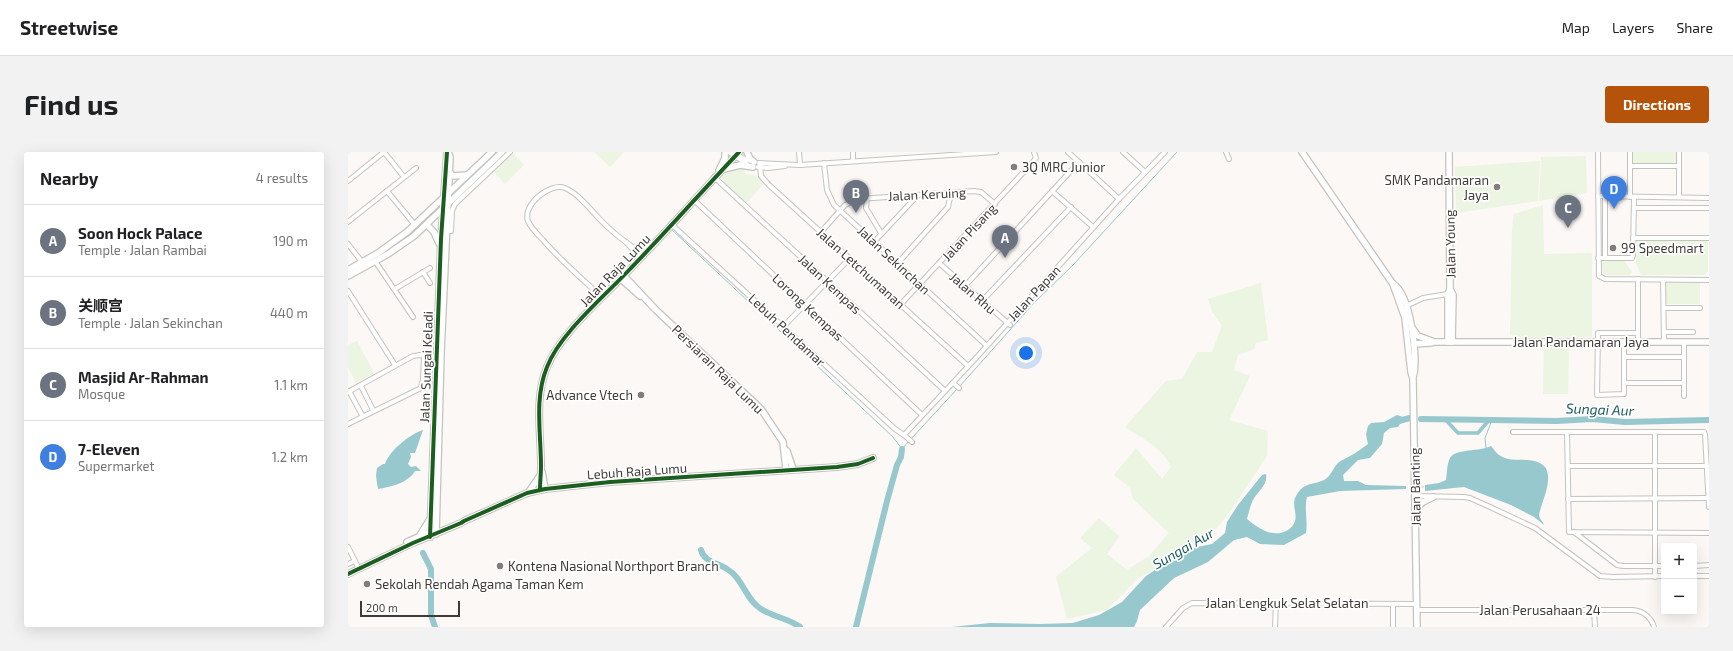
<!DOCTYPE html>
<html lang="en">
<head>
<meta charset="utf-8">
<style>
  :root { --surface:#fff; --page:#f2f2f2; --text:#202124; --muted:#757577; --line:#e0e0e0; --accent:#b45309 }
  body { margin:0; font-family:"Exo 2","Noto Sans SC",sans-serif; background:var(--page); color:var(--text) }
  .controls { position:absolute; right:12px; bottom:12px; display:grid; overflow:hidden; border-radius:4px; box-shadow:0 4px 16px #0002 }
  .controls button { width:36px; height:36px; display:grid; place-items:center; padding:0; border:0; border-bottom:1px solid var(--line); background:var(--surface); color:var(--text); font:20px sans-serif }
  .scale { position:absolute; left:12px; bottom:10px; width:100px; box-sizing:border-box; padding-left:4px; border:2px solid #413b37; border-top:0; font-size:11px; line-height:14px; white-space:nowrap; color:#413b37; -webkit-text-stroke:3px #fff; paint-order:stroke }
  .you { position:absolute; left:678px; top:201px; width:14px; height:14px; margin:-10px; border:3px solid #fff; border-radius:50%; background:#1a73e8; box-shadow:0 0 0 6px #1a73e833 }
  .badge { display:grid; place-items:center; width:26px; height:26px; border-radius:50%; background:var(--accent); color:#fff; font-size:13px; font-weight:700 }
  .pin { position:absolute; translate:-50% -33px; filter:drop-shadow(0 1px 2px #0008) }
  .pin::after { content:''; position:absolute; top:21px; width:14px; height:12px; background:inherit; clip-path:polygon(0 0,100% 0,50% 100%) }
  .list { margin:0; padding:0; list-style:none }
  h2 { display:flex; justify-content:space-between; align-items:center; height:52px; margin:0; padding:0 16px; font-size:17px }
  h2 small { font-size:13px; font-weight:400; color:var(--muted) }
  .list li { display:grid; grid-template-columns:26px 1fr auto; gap:12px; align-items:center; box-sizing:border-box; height:72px; padding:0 16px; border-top:1px solid var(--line) }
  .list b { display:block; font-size:15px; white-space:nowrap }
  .list p { margin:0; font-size:13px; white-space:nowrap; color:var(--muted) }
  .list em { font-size:13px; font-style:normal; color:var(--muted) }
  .map { position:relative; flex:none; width:1361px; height:475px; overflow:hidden; border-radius:4px }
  header { display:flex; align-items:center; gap:24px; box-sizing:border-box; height:56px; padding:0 20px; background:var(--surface); border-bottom:1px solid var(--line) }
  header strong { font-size:19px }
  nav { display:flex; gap:22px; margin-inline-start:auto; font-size:14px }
  .intro { display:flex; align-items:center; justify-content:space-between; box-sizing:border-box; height:96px; padding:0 24px }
  h1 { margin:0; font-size:28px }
  .button { padding:10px 18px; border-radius:4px; background:var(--accent); color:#fff; font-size:14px; font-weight:700 }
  main { display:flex; gap:24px; padding:0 24px }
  aside { flex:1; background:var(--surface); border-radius:4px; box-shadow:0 4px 16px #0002 }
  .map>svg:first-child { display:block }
  .green { fill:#ebf5e1 }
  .water { fill:#96c8ce }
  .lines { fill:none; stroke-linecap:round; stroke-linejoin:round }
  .stream { stroke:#96c8ce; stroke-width:1 }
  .canal { stroke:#96c8ce; stroke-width:3.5 }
  .river { stroke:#96c8ce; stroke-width:6 }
  .street-casing { stroke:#c6c3bf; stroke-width:6 }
  .secondary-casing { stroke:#c6c3bf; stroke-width:8 }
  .street { stroke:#fefefe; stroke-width:4 }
  .secondary { stroke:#fefefe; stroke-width:5.5 }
  .cycleway-casing { stroke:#fff; stroke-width:6 }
  .cycleway { stroke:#1b5e20; stroke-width:4 }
  .poi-dot { fill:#827d7a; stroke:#fff; stroke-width:1.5 }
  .labels { text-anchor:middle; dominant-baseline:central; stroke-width:3.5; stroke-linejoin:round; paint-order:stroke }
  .poi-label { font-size:13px; fill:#413b37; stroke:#fff; text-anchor:start }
  .street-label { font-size:13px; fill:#413b37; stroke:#fff }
  .water-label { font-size:14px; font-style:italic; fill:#1c5a62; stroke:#fff }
</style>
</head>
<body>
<header>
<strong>Streetwise</strong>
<nav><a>Map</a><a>Layers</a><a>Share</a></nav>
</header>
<div class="intro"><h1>Find us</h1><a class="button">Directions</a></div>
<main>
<aside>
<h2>Nearby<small>4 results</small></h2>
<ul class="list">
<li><span class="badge" style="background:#6b7280">A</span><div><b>Soon Hock Palace</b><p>Temple · Jalan Rambai</p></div><em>190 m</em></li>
<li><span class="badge" style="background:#6b7280">B</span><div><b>关顺宫</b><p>Temple · Jalan Sekinchan</p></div><em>440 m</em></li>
<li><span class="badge" style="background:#6b7280">C</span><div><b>Masjid Ar-Rahman</b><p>Mosque</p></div><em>1.1 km</em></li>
<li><span class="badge" style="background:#3f7fe0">D</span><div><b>7-Eleven</b><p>Supermarket</p></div><em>1.2 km</em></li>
</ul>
</aside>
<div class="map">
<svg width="1361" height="475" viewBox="0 0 1361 475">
  <rect width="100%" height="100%" fill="#fbf8f5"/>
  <g class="green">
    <path d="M246 0H276L262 15Z"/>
    <rect x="1284" y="0" width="44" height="11"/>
    <path d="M165 1 176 13 157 32 146 20Z"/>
    <path d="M1238 4 1239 41 1191 49 1193 5Z"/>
    <path d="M1192 9 1190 49 1108 61 1107 15Z"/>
    <path d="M396 16 397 22 409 24 416 31 398 52 375 30 374 24 383 17Z"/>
    <path d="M1195 53 1196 102 1243 101 1244 103V185L1174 186 1162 183 1164 77 1166 62Z"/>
    <path d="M1293 88 1360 89V119L1357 123H1293L1288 111V92Z"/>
    <path d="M1257 108H1276L1284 120 1282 123H1257L1255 121 1254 110Z"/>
    <rect x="1316" y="129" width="36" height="23"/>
    <path d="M913 131 920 188 908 191 906 197 890 203 886 218 902 224 881 268 920 279 919 304 880 363 860 386 789 427 759 458 719 467 708 425 744 396 732 386 751 366 771 384 759 402 779 418 801 404 821 381 785 347 782 336 766 323 788 296 814 327 823 315C815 296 794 286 777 275L818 229 834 227 849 200H864L874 174 864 159 860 147Z"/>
    <path d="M9 189 26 221 8 231 0 215V193Z"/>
    <path d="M1196 193H1221L1220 242H1195Z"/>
  </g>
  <g class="water">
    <path d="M1049 263 1058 266V270L1052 272 1050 275 1042 276 1036 281 1034 292 1022 306 1010 308 995 323 996 329H1010L1018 333 1058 334V337L992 339 959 345C956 357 960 369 958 381L936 393 912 392 899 385 886 388 860 410 826 426 792 458 789 469 786 475H604L642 471 692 472 725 471 751 463 774 450 798 424 816 412 844 396 864 392 877 381 879 370 890 353 914 323 918 322C920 333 910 339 905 348 902 354 901 360 899 367 910 376 925 387 940 378 943 376 946 373 947 369 950 358 940 351 953 337 959 331 968 332 976 328 983 324 984 318 989 312 993 308 997 307 1002 304 1008 301 1014 296 1020 292L1018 282 1020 274 1023 271 1036 270Z"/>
    <path d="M75 278 67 301H62L63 305 60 312 63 315 68 314 73 319H67C60 331 43 335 30 337L28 324 29 316 35 312H37C41 299 62 282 75 278Z"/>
    <path d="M1143 294C1146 297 1148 301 1151 303 1164 313 1186 302 1197 315 1206 327 1193 351 1191 363 1191 367 1195 369 1196 373L1186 365 1163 353 1116 335 1077 339V333L1091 331 1098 328C1099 322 1099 311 1102 306 1108 296 1132 300 1143 294Z"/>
  </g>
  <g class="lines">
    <g class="stream">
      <path d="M323 77 545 285 554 297 561 289"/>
      <path d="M612 234 685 152 725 113 829 0"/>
      <path d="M563 287 610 236"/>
      <path d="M1138 296 1137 286 1144 268"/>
      <path d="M1072 335H1075"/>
    </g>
    <path class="canal" d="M1097 267 1110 281H1130L1141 268"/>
    <g class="river">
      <path d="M1073 267 1209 269 1244 267 1277 270 1361 268"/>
      <path d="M1050 269 1062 266"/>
      <path d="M353 398C356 410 370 411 379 417 395 426 397 447 413 457 425 465 440 466 452 475"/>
      <path d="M75 401 83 417V463L87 475"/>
      <path d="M508 475 539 349 549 313 553 305 554 297"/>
    </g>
    <g class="street-casing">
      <g id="street">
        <path d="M36 0 56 25"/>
        <path d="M381 0 399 12"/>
        <path d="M387 0 394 6 404 9"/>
        <path d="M451 0 452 13"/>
        <path d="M505 0V8"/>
        <path d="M720 0 771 47"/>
        <path d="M775 0 797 20"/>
        <path d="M878 0 881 7"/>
        <path d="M1250 0 1251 124 1257 127 1361 128"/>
        <path d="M1282 0V45"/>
        <path d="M411 11 452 13 648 0"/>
        <path d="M476 11 479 38 486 53 638 193"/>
        <path d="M412 12 413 24 421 33 620 214"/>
        <path d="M1282 14H1331"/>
        <path d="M410 15 420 16 437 14"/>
        <path d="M366 25 480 130 597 239"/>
        <path d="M0 29 36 0"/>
        <path d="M39 39 67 73"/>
        <path d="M704 39 745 75"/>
        <path d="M1250 44 1361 46"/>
        <path d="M1257 45V106"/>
        <path d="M1331 45V0"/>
        <path d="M519 46 518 56 533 81"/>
        <path d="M346 48 574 263"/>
        <path d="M1286 56H1361"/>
        <path d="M0 70 68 16"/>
        <path d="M323 72 547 277 556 283 564 290"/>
        <path d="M98 79H103L104 59 107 52 162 0"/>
        <path d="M473 80 497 53 511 47 626 39 633 40 647 52"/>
        <path d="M1285 86H1361"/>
        <path d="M278 90 292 106"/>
        <path d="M526 90 569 44"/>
        <path d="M0 92 14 110"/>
        <path d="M287 96 304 94"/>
        <path d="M1250 106H1284L1285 103 1286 45"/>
        <path d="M550 111 600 55 603 41"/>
        <path d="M591 111 662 173"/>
        <path d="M29 112 65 165"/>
        <path d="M75 120 82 131"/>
        <path d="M1290 127V190"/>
        <path d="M1315 128 1316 190"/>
        <path d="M617 134 731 10"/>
        <path d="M47 137 82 116"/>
        <path d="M0 139 47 213"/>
        <path d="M254 145C234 127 213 109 195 88 190 83 183 76 180 69 174 53 202 30 217 36 235 44 247 65 262 77 272 87 284 94 296 103"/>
        <path d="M634 149 723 55"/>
        <path d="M553 152 684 11 688 6 686 0"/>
        <path d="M1058 154 1075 146 1100 142"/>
        <path d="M1316 156H1352"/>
        <path d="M436 174 501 107"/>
        <path d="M1316 180H1345"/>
        <path d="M1276 190V242L1249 243 1250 181H1290"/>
        <path d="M1336 190V244"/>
        <path d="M1276 205H1336"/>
        <path d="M605 231 611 236"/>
        <path d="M1276 231H1335"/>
        <path d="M13 234 25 258"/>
        <path d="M1 239 14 263"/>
        <path d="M0 240 65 204 72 203 88 205"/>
        <path d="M0 272 73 236 75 227 76 204"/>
        <path d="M1165 280H1356L1357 282 1361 355"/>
        <path d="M1219 280 1221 380 1361 381"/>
        <path d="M1307 281V425"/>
        <path d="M556 283 628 206 771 47 817 0"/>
        <path d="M1220 314H1359"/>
        <path d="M1068 344 1116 345 1122 346 1142 355 1187 376 1252 424 1265 425 1316 424"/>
        <path d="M1220 347 1360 346"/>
        <path d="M1226 380 1269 413 1275 414H1316"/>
        <path d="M0 395 11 417"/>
        <path d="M0 412 7 409"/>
        <path d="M1346 414 1361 413"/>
        <path d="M1346 424H1361"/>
        <path d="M1069 458H1285C1295 459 1303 465 1306 475"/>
        <path d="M1246 458 1247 475"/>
        <path d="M818 475 835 456 844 451 1069 452"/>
        <path d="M927 475 928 451"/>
        <path d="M1045 475V452"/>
      </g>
    </g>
    <g class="secondary-casing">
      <g id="secondary">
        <path d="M399 0 402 7 406 10"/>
        <path d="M954 0 1045 132C1062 141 1071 207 1065 225"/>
        <path d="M376 17 392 13 405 15"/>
        <path d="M371 18 377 6V0"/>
        <path d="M101 20 105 24 119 23"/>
        <path d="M81 75 86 80 91 91"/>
        <path d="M0 118 30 101 59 80 144 0"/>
        <path d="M0 124 40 102 66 84 154 0"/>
        <path d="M276 124 308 158 413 257 435 290 438 317"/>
        <path d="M273 127 292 144"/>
        <path d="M1045 132 1057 166 1063 220 1065 227 1069 475"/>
        <path d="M1102 137 1105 143 1104 190"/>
        <path d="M1065 177 1070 184 1084 189"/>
        <path d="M1100 190V142L1102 137 1101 0"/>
        <path d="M1066 192 1082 191 1086 190H1361"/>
        <path d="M436 297 439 299 445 317"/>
        <path d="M194 320 197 337"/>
        <path d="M192 338C192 330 193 322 193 314 193 280 186 247 199 215 212 181 258 143 283 116 320 78 355 38 391 0"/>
        <path d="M180 341 191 325"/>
        <path d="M1067 357 1075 350 1085 345"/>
        <path d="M88 382 93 201 102 5 100 0"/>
        <path d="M72 383 82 367"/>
        <path d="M82 385 93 87 99 0"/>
        <path d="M59 390 84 379"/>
        <path d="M0 422 65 391 113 371 116 369 179 341 197 337 262 330 489 315 510 312 525 306"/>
      </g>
    </g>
    <use href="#street" class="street"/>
    <use href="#secondary" class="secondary"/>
    <g class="cycleway-casing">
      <g id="cycleway">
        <path d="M192 338C192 330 193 322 193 314 193 280 186 247 199 215 212 181 258 143 283 116 320 78 355 38 391 0"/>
        <path d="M82 385 93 87 99 0"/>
        <path d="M0 422 65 391 113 371 116 369 179 341 197 337 262 330 489 315 510 312 525 306"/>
      </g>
    </g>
    <use href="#cycleway" class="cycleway"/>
  </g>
  <g class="poi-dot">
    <circle cx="666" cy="15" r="4"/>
    <circle cx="1149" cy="35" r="4"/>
    <circle cx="1265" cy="96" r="4"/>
    <circle cx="293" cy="243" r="4"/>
    <circle cx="152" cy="414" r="4"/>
    <circle cx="19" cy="432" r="4"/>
  </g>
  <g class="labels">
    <g class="poi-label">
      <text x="674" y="15">3Q MRC Junior</text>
      <text x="1141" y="28" text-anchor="end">SMK Pandamaran<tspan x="1141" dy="15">Jaya</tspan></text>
      <text x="1273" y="96">99 Speedmart</text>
      <text x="285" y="243" text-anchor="end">Advance Vtech</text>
      <text x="160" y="414">Kontena Nasional Northport Branch</text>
      <text x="27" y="432">Sekolah Rendah Agama Taman Kem</text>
    </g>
    <g class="street-label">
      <text transform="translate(579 42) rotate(-3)">Jalan Keruing</text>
      <text transform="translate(621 80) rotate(-47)">Jalan Pisang</text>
      <text transform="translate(1102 92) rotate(-91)">Jalan Young</text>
      <text transform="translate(546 108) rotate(43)">Jalan Sekinchan</text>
      <text transform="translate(513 116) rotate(42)">Jalan Letchumanan</text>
      <text transform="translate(267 118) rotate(-46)">Jalan Raja Lumu</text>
      <text transform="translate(482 132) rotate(43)">Jalan Kempas</text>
      <text transform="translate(625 141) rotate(41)">Jalan Rhu</text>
      <text transform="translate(686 141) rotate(-47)">Jalan Papan</text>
      <text transform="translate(460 155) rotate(43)">Lorong Kempas</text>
      <text transform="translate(439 178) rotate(43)">Lebuh Pendamar</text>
      <text x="1233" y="190">Jalan Pandamaran Jaya</text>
      <text transform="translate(78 215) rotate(-88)">Jalan Sungai Keladi</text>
      <text transform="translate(370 217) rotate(44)">Persiaran Raja Lumu</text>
      <text transform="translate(289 319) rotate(-4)">Lebuh Raja Lumu</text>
      <text transform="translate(1067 335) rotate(-91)">Jalan Banting</text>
      <text x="939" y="451">Jalan Lengkuk Selat Selatan</text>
      <text x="1192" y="458">Jalan Perusahaan 24</text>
    </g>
    <g class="water-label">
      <text transform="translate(1252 257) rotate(2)">Sungai Aur</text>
      <text transform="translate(835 396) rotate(-30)">Sungai Aur</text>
    </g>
  </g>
</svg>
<div class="controls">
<button>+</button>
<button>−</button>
</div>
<div class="scale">200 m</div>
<div class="you"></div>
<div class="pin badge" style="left:657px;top:106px;background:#6b7280">A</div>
<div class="pin badge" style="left:508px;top:61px;background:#6b7280">B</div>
<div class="pin badge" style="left:1220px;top:76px;background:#6b7280">C</div>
<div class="pin badge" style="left:1266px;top:57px;background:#3f7fe0">D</div>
</div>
</main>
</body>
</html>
